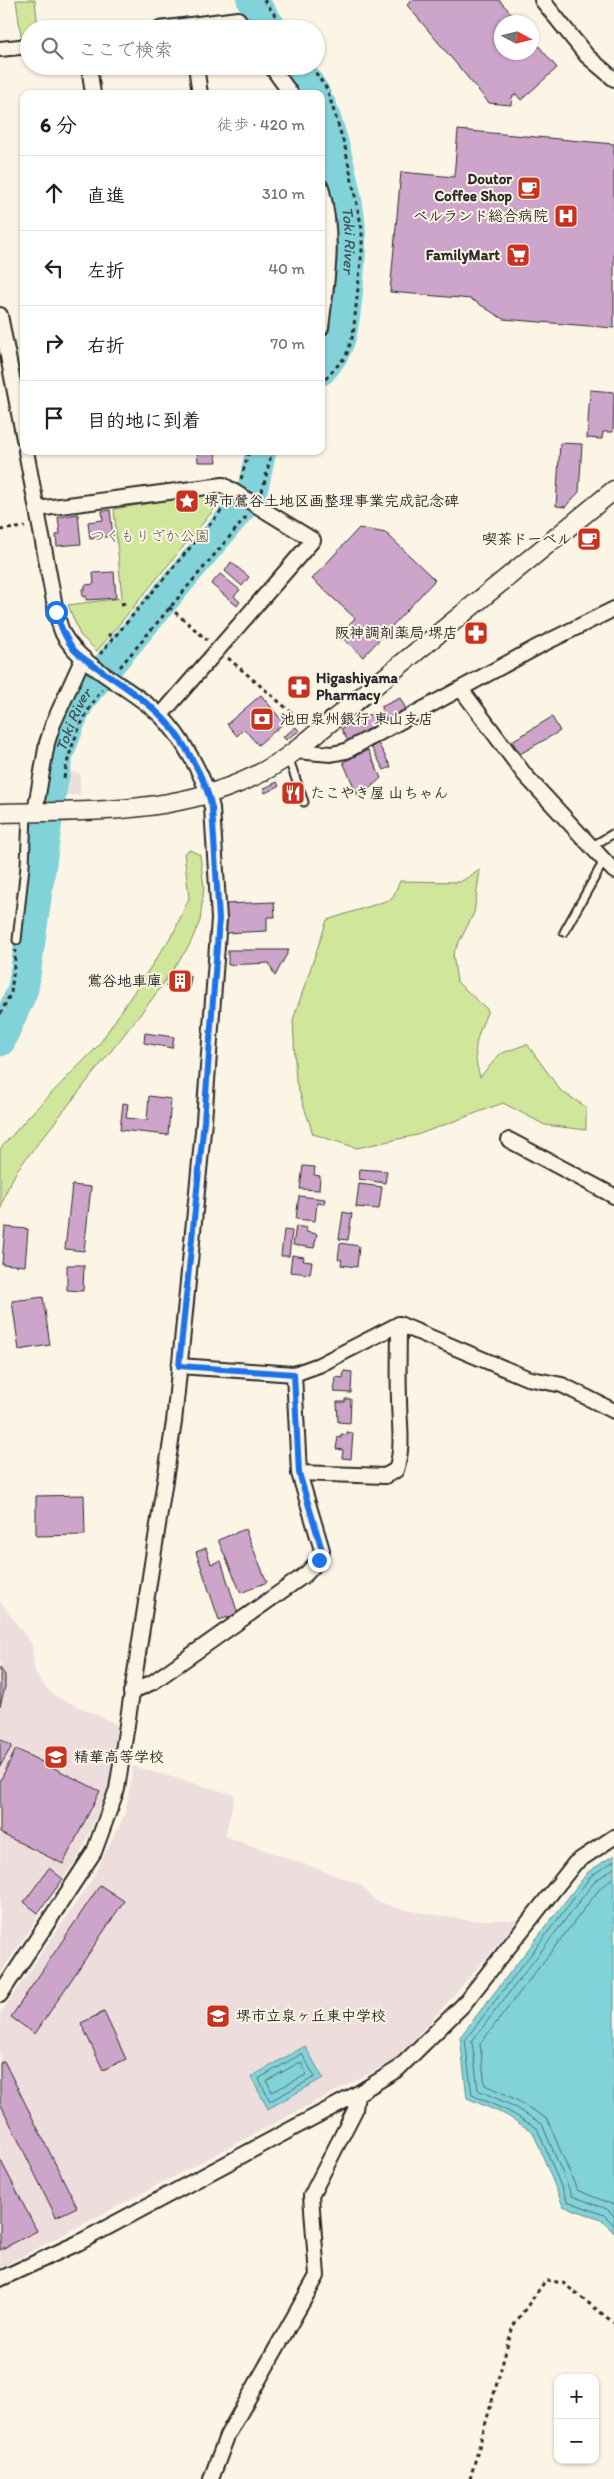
<!DOCTYPE html>
<html lang="ja">
<head>
<meta charset="utf-8">
<style>
  :root { --surface:#fff; --page:#f2f2f2; --text:#202124; --muted:#757577; --line:#e0e0e0 }
  body { margin:0; font-family:Itim,"Klee One",sans-serif; background:var(--page); color:var(--text) }
  .controls { position:absolute; right:15px; bottom:15px; display:grid; overflow:hidden; border-radius:10px; box-shadow:0 1px 4px #0004 }
  .controls button { width:45px; height:45px; display:grid; place-items:center; padding:0; border:0; border-bottom:1px solid var(--line); background:var(--surface); color:var(--text); font:25px sans-serif }
  .compass { position:absolute; left:494px; top:15px; width:45px; height:45px; border-radius:50%; background:var(--surface); box-shadow:0 1px 4px #0004; rotate:97deg }
  .stop { position:absolute; width:15px; height:15px; margin:-11px; border:4px solid #1a73e8; border-radius:50%; background:#fff }
  .stop.end { background:#1a73e8; border-color:#fff; box-shadow:0 1px 5px #0008 }
  .list { margin:0; padding:0; list-style:none }
  h2 { display:flex; justify-content:space-between; align-items:center; height:65px; margin:0; padding:0 20px; font-size:21px }
  h2 small { font-size:16px; font-weight:400; color:var(--muted) }
  .list li { display:grid; grid-template-columns:32px 1fr auto; gap:15px; align-items:center; box-sizing:border-box; height:75px; padding:0 20px; border-top:1px solid var(--line) }
  .list b { display:block; font-size:19px; white-space:nowrap }
  .list em { font-size:16px; font-style:normal; color:var(--muted) }
  .icon { flex:none; width:28px; height:28px; fill:none; stroke:currentColor; stroke-width:2; stroke-linecap:round; stroke-linejoin:round }
  .map { position:relative; flex:none; width:614px; height:2479px; overflow:hidden }
  .search { position:absolute; background:var(--surface); box-shadow:0 1px 4px #0004; left:20px; top:20px; width:305px; height:55px; display:flex; align-items:center; gap:12px; box-sizing:border-box; padding:0 18px; border-radius:28px; color:var(--muted); font-size:19px }
  .panel { position:absolute; background:var(--surface); box-shadow:0 1px 4px #0004; left:20px; top:90px; width:305px; height:365px; border-radius:10px }
  .map>svg:first-child { display:block }
  .built { fill:#edd }
  .green { fill:#cfe69b; stroke:#7d8863 }
  .water { fill:#82d3d9; stroke:#5f9093 }
  .lines { fill:none; stroke-linecap:round; stroke-linejoin:round }
  .shore { stroke:#4e6e71; stroke-width:1 }
  .river { stroke:#82d3d9; stroke-width:31 }
  .building { fill:#cda5cb; stroke:#2b2b2b }
  .service-casing { stroke:#2b2b2b; stroke-width:11 }
  .minor-casing { stroke:#2b2b2b; stroke-width:18 }
  .tertiary-casing { stroke:#2b2b2b; stroke-width:21 }
  .path { stroke:#2b2b2b; stroke-width:3; stroke-dasharray:4 4; stroke-linecap:butt }
  .service { stroke:#fcf5e5; stroke-width:7 }
  .minor { stroke:#fcf5e5; stroke-width:14 }
  .tertiary { stroke:#fcf5e5; stroke-width:18 }
  .route { stroke:#1a73e8; stroke-width:6 }
  .labels { text-anchor:middle; dominant-baseline:central; stroke-width:4; stroke-linejoin:round; paint-order:stroke }
  .poi-label { font-size:15px; font-weight:bold; fill:#2b2b2b; stroke:#fcf5e5; text-anchor:end }
  .park-label { font-size:15px; fill:#545a47; stroke:#fcf5e5 }
  .water-label { font-size:16px; font-style:italic; fill:#415556; stroke:#fcf5e5 }
</style>
</head>
<body>
<div class="map">
<svg width="614" height="2479" viewBox="0 0 614 2479">
  <rect width="100%" height="100%" fill="#fcf5e5"/>
  <filter id="ink" filterUnits="userSpaceOnUse"><feTurbulence type="fractalNoise" baseFrequency=".02" numOctaves="2"/><feDisplacementMap in="SourceGraphic" scale="10" xChannelSelector="R" yChannelSelector="G"/><feConvolveMatrix kernelMatrix="1 2 1 2 8 2 1 2 1" color-interpolation-filters="sRGB"/></filter>
  <g filter="url(#ink)">
    <g class="built">
      <path d="M66 772 80 773V795H63Z"/>
      <path d="M0 1601 32 1645 35 1673 47 1689 57 1697 117 1724 108 1790 80 1854 0 1974Z"/>
      <path d="M133 1766 235 1795 225 1836 360 1884 374 1900 400 1909 467 1920H519L435 2017 393 2061 0 2268V2014L92 1879 125 1814Z"/>
    </g>
    <g class="green">
      <path d="M16 0H35L38 29H29V36H21Z"/>
      <path d="M219 492 226 495 97 651 80 635 68 605 122 598 114 509Z"/>
      <path d="M190 850 200 855 204 887 200 921 189 946 153 998 17 1170 5 1194 0 1212V1149L30 1115 98 1046 174 932 189 898 184 853Z"/>
      <path d="M480 870 474 913 453 954 457 982 488 1010C477 1038 471 1046 480 1077L500 1054 527 1044 561 1091 586 1107V1130L545 1125 503 1103 417 1135 357 1148 313 1134 296 1082 293 1020 327 920 392 899 400 881 460 882Z"/>
    </g>
    <g class="water">
      <path d="M614 1855V2233L601 2219 563 2206 533 2132 506 2115 467 2098 460 2037 588 1872Z"/>
      <path d="M305 2046 323 2078 268 2109 251 2077Z"/>
    </g>
    <g class="lines">
      <g class="shore">
        <path d="M614 1861 591 1876 465 2040 472 2095 508 2111 537 2128 567 2201 604 2215 614 2225"/>
        <path d="M614 1868 595 1881 472 2041 478 2090 511 2105 542 2124 572 2196 607 2209 614 2216"/>
        <path d="M614 1877 601 1887 480 2044 485 2085 515 2099 547 2119 577 2190 614 2205"/>
        <path d="M302 2054 315 2077 270 2101 259 2079Z"/>
        <path d="M299 2063 302 2064 306 2075 272 2092 267 2081Z"/>
      </g>
      <g class="river">
        <path d="M252 0 272 29"/>
        <path d="M297 66 315 94"/>
        <path id="s1" d="M321 106C333 137 347 192 350 225 352 249 349 273 347 297 343 328 343 346 321 370"/>
        <path id="s2" d="M0 1041 23 989 52 786 58 754 72 717 81 698 241 507 253 487 261 451"/>
      </g>
    </g>
    <g class="building">
      <path d="M412 0H499L519 22H502V52H532V38L557 68 521 100 516 94 512 97 511 105 489 103 407 5Z"/>
      <path d="M458 130 614 144V328L503 319 471 299 390 292 401 172 454 177Z"/>
      <path d="M590 390 614 392 613 432H603L602 439 587 438Z"/>
      <path d="M560 443 582 444 579 492 565 507 556 506Z"/>
      <path d="M197 451H215L217 462H198Z"/>
      <path d="M110 510 113 536 90 539 88 522 103 520 102 511Z"/>
      <path d="M78 514 81 544 57 546 56 535 60 534 58 517Z"/>
      <path d="M359 528 386 533 435 580 363 657 339 635 355 618 312 579Z"/>
      <path d="M231 562 249 577 242 586 225 571Z"/>
      <path d="M114 572 116 598 86 600V596L83 597 82 589H85V585L94 584 93 573Z"/>
      <path d="M220 574 240 590 234 596 240 602 237 606 211 584Z"/>
      <path d="M261 695 284 723 258 745 244 729 237 736 227 724Z"/>
      <path d="M400 698 406 709 386 719 381 707Z"/>
      <path d="M373 713 379 725 348 741 341 729Z"/>
      <path d="M552 717 560 731 520 754 512 741Z"/>
      <path d="M296 727 299 731 286 740 283 737Z"/>
      <path d="M378 743 391 767 384 770 371 747Z"/>
      <path d="M368 750 381 778 359 798 343 762Z"/>
      <path d="M277 782 279 786 265 793 263 789Z"/>
      <path d="M274 902 275 917H267V931L225 933 224 904Z"/>
      <path d="M228 950H289L275 976 269 963 228 965Z"/>
      <path d="M175 975 191 977 189 989 165 986Z"/>
      <path d="M145 1033 174 1037 172 1048 144 1043Z"/>
      <path d="M149 1096 171 1099 168 1135 120 1130 123 1103 128 1104 126 1118 147 1120Z"/>
      <path d="M303 1166 315 1167 314 1175 320 1176 319 1190 300 1189Z"/>
      <path d="M360 1169 387 1171 385 1183 359 1179Z"/>
      <path d="M359 1184 382 1187 379 1209 356 1207Z"/>
      <path d="M72 1185 91 1187 84 1251 65 1249Z"/>
      <path d="M299 1196 325 1199 324 1204 317 1203 315 1221 296 1219Z"/>
      <path d="M343 1212 352 1214 348 1240 339 1239Z"/>
      <path d="M296 1226 307 1228 306 1232 317 1234 314 1248 293 1245Z"/>
      <path d="M5 1227 28 1229 25 1266 2 1264Z"/>
      <path d="M284 1230 292 1231 289 1256H281Z"/>
      <path d="M340 1243 359 1246 357 1267 341 1265 342 1260 338 1259Z"/>
      <path d="M292 1255 304 1257 303 1261 312 1262 310 1274 290 1272Z"/>
      <path d="M67 1265H84L83 1291 67 1290Z"/>
      <path d="M43 1297 50 1345 19 1350 12 1301Z"/>
      <path d="M344 1371 352 1372 351 1393 334 1392 336 1377 343 1378Z"/>
      <path d="M345 1399H351L350 1423 338 1422 337 1402H345Z"/>
      <path d="M347 1432 353 1433 351 1459 342 1458 343 1450 336 1449 338 1437 341 1438V1434L347 1435Z"/>
      <path d="M84 1495 85 1535 36 1536V1496Z"/>
      <path d="M245 1529 267 1582 241 1593 218 1540Z"/>
      <path d="M206 1548 211 1564 221 1561 238 1614 219 1620 196 1552Z"/>
      <path d="M0 1668 5 1675V1687L0 1706Z"/>
      <path d="M0 1739 12 1746 0 1766Z"/>
      <path d="M16 1749 100 1791 63 1864 0 1833V1781Z"/>
      <path d="M49 1868 63 1879 38 1913 24 1902Z"/>
      <path d="M100 1885 124 1901 35 2034 11 2017Z"/>
      <path d="M104 2012 126 2059 103 2070 81 2023Z"/>
      <path d="M4 2061 77 2207 56 2217 0 2103V2063Z"/>
      <path d="M0 2159 37 2231 0 2250Z"/>
    </g>
    <g class="lines">
      <g class="service-casing">
        <g id="service">
          <path d="M288 757 304 802"/>
          <path d="M591 847 614 833"/>
          <path d="M564 932 604 861"/>
          <path d="M17 940 25 866 27 813"/>
        </g>
      </g>
      <g class="minor-casing">
        <g id="minor">
          <path d="M542 0 587 56 614 79"/>
          <path d="M159 29 238 19 245 29"/>
          <path d="M0 49 29 46"/>
          <path d="M89 66 93 94"/>
          <path d="M196 66 200 94"/>
          <path d="M271 66 291 94"/>
          <path d="M321 187C335 239 327 276 321 328"/>
          <path d="M0 315 24 439"/>
          <path d="M37 509 223 485 313 540 161 715"/>
          <path d="M461 689 525 775 614 871"/>
          <path d="M295 751 331 754 346 751 539 646 614 609"/>
          <path d="M35 812 47 743 53 724 83 658"/>
          <path d="M509 1140 614 1196"/>
          <path d="M179 1366 294 1374 319 1365 399 1324 527 1378 562 1385 614 1411"/>
          <path d="M299 1473 385 1476 396 1470C404 1446 399 1423 399 1399 398 1374 399 1349 399 1324"/>
          <path d="M131 1692 153 1682 306 1574 319 1560 322 1550 299 1473 294 1374"/>
          <path d="M0 1995 94 1852 117 1789 174 1422 204 1121 219 919 212 808C206 779 181 735 160 715 131 687 83 669 63 634 60 627 58 619 56 612L26 451"/>
          <path d="M0 2279 78 2243 357 2094 398 2069 463 2005 575 1863 614 1837"/>
          <path d="M211 2479 227 2436 317 2276 311 2196 355 2110 357 2094"/>
        </g>
      </g>
      <g class="tertiary-casing">
        <path id="tertiary" d="M0 813C100 811 212 815 295 751L614 490"/>
      </g>
      <g class="path">
        <path d="M264 0 285 29"/>
        <path d="M311 66 327 89 345 147 362 229V250L353 335 346 356 321 384"/>
        <path d="M241 479 249 451"/>
        <path d="M262 492 272 451"/>
        <path d="M0 530 25 527"/>
        <path d="M121 604 126 603"/>
        <path d="M169 607 207 640"/>
        <path d="M108 634 113 638"/>
        <path d="M100 654 227 504"/>
        <path d="M228 658 298 718 301 724"/>
        <path d="M120 667 247 516"/>
        <path d="M64 778C69 748 83 714 102 690"/>
        <path d="M0 1014 11 993 16 950"/>
        <path d="M470 2479 513 2326 546 2280 563 2283 614 2323"/>
      </g>
      <use href="#service" class="service"/>
      <use href="#minor" class="minor"/>
      <use href="#tertiary" class="tertiary"/>
    </g>
  </g>
  <g class="lines" filter="url(#ink)">
    <path class="route" d="M56 612C60 626 65 638 74 650 82 658 92 664 102 671 121 684 143 698 160 715 181 735 206 779 212 808L219 919 204 1121 179 1366 294 1374 299 1473 322 1550 319 1560"/>
  </g>
  <defs>
    <g id="cafe-square" transform="scale(1.25)"><rect x="-9" y="-9" width="18" height="18" rx="4" fill="#c8321e" stroke="#fcf5e5"/><path d="M-5.5-4.5H6V0H3Q3 3.5 0 3.5H-2.5Q-5.5 3.5-5.5 0ZM3-3.2v2h1.7v-2ZM-6 4.5H4V6H-6Z" fill="#fff"/></g>
    <g id="hospital-square" transform="scale(1.25)"><rect x="-9" y="-9" width="18" height="18" rx="4" fill="#c8321e" stroke="#fcf5e5"/><path d="M-5-5h3v3.5h4V-5h3V5h-3V1.5h-4V5h-3Z" fill="#fff"/></g>
    <g id="supermarket-square" transform="scale(1.25)"><rect x="-9" y="-9" width="18" height="18" rx="4" fill="#c8321e" stroke="#fcf5e5"/><path d="M-6-5.5h2.5l.6 2H6L4.5 2H-2.5L-4.4-4H-6ZM-1.5 3.2a1.3 1.3 0 1 0 .1 0ZM3 3.2a1.3 1.3 0 1 0 .1 0Z" fill="#fff"/></g>
    <g id="sight-square" transform="scale(1.25)"><rect x="-9" y="-9" width="18" height="18" rx="4" fill="#c8321e" stroke="#fcf5e5"/><path d="M0-6L1.8-2.2L6-1.7L2.9 1.2L3.7 5.4L0 3.3L-3.7 5.4L-2.9 1.2L-6-1.7L-1.8-2.2Z" fill="#fff"/></g>
    <g id="pharmacy-square" transform="scale(1.25)"><rect x="-9" y="-9" width="18" height="18" rx="4" fill="#c8321e" stroke="#fcf5e5"/><path d="M-2-6h4v4h4v4h-4v4h-4v-4h-4v-4h4Z" fill="#fff"/></g>
    <g id="bank-square" transform="scale(1.25)"><rect x="-9" y="-9" width="18" height="18" rx="4" fill="#c8321e" stroke="#fcf5e5"/><path d="M-6-4H6V4H-6ZM0-2.3a2.3 2.3 0 1 0 0 4.6a2.3 2.3 0 1 0 0-4.6Z" fill="#fff"/></g>
    <g id="restaurant-square" transform="scale(1.25)"><rect x="-9" y="-9" width="18" height="18" rx="4" fill="#c8321e" stroke="#fcf5e5"/><path d="M-5-6h1v4h1v-4h1v4h1v-4h1v5L-1.5 .5V6h-2V.5L-5-1ZM5-6V6H3V1.5H1.5Q1.5-4 5-6Z" fill="#fff"/></g>
    <g id="building-square" transform="scale(1.25)"><rect x="-9" y="-9" width="18" height="18" rx="4" fill="#c8321e" stroke="#fcf5e5"/><path d="M-4-6H4V6H1V3H-1V6H-4ZM-2.5-4.3h1.7v1.8h-1.7ZM.8-4.3h1.7v1.8H.8ZM-2.5-1h1.7V.8h-1.7ZM.8-1h1.7V.8H.8Z" fill="#fff"/></g>
    <g id="school-square" transform="scale(1.25)"><rect x="-9" y="-9" width="18" height="18" rx="4" fill="#c8321e" stroke="#fcf5e5"/><path d="M0-5L7-2L0 1L-7-2ZM-4 1L0 2.5L4 1V4Q0 6-4 4Z" fill="#fff"/></g>
  </defs>
  <g fill-rule="evenodd">
    <use href="#cafe-square" x="529" y="188"/>
    <use href="#hospital-square" x="566" y="216"/>
    <use href="#supermarket-square" x="518" y="255"/>
    <use href="#sight-square" x="187" y="501"/>
    <use href="#cafe-square" x="589" y="539"/>
    <use href="#pharmacy-square" x="476" y="633"/>
    <use href="#pharmacy-square" x="299" y="687"/>
    <use href="#bank-square" x="262" y="719"/>
    <use href="#restaurant-square" x="293" y="793"/>
    <use href="#building-square" x="180" y="981"/>
    <use href="#school-square" x="56" y="1757"/>
    <use href="#school-square" x="218" y="2016"/>
  </g>
  <g class="labels">
    <g class="poi-label">
      <text x="512" y="179">Doutor<tspan x="512" dy="17">Coffee Shop</tspan></text>
      <text x="548" y="216">ベルランド総合病院</text>
      <text x="500" y="255">FamilyMart</text>
      <text x="204" y="501" text-anchor="start">堺市鶯谷土地区画整理事業完成記念碑</text>
      <text x="572" y="539">喫茶ドーベル</text>
      <text x="458" y="633">阪神調剤薬局 堺店</text>
      <text x="316" y="678" text-anchor="start">Higashiyama<tspan x="316" dy="17">Pharmacy</tspan></text>
      <text x="280" y="719" text-anchor="start">池田泉州銀行 東山支店</text>
      <text x="310" y="793" text-anchor="start">たこやき屋 山ちゃん</text>
      <text x="162" y="981">鴬谷地車庫</text>
      <text x="74" y="1757" text-anchor="start">精華高等学校</text>
      <text x="236" y="2016" text-anchor="start">堺市立泉ヶ丘東中学校</text>
    </g>
    <g class="park-label">
      <text x="150" y="536">つくもりざか公園</text>
    </g>
    <g class="water-label">
      <text stroke="none"><textPath href="#s1" startOffset="138">Toki River</textPath></text>
      <text stroke="none"><textPath href="#s2" startOffset="332">Toki River</textPath></text>
    </g>
  </g>
</svg>
<div class="controls">
<button>+</button>
<button>−</button>
</div>
<svg class="compass" viewBox="-18 -18 36 36"><path d="M0-13l5 13h-10z" fill="#e53935"/><path d="M0 13l5-13h-10z" fill="#757577"/></svg>
<div class="stop" style="left:56px;top:612px"></div>
<div class="stop end" style="left:319px;top:1560px"></div>
<div class="search"><svg class="icon" aria-label="search" viewBox="0 0 24 24"><circle cx="10" cy="10" r="6"/><path d="M15 15l6 6"/></svg>ここで検索</div>
<section class="panel">
<h2>6 分<small>徒歩 · 420 m</small></h2>
<ul class="list">
<li><svg class="icon" aria-label="ahead" viewBox="0 0 24 24"><path d="M12 20V5M6 11l6-6 6 6"/></svg><div><b>直進</b></div><em>310 m</em></li>
<li><svg class="icon" aria-label="left" viewBox="0 0 24 24"><path d="M17 20v-9H6M10 6l-5 5 5 5"/></svg><div><b>左折</b></div><em>40 m</em></li>
<li><svg class="icon" aria-label="right" viewBox="0 0 24 24"><path d="M7 20v-9h11M14 6l5 5-5 5"/></svg><div><b>右折</b></div><em>70 m</em></li>
<li><svg class="icon" aria-label="arrive" viewBox="0 0 24 24"><path d="M6 21V4h12l-3 4 3 4H6"/></svg><div><b>目的地に到着</b></div></li>
</ul>
</section>
</div>
</body>
</html>
